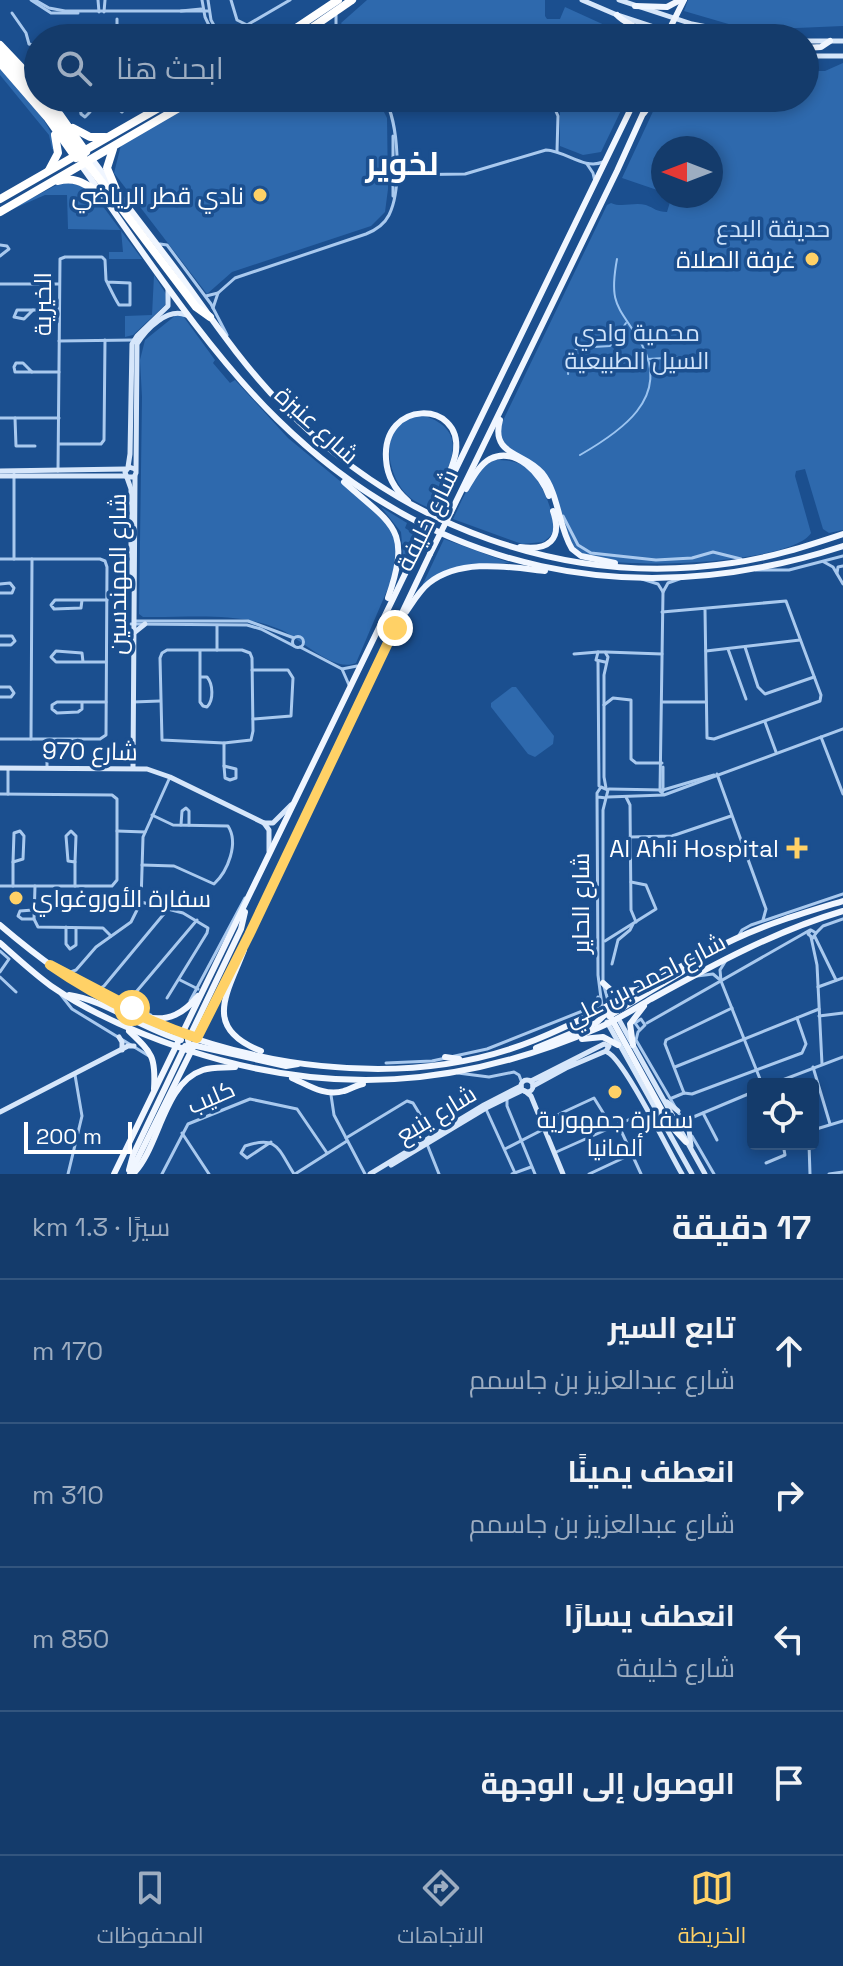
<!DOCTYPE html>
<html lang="ar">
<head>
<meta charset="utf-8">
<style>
  :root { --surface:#143b6b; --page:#1d4271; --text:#f1f3f6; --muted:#9dadc1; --line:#33557e; --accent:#ffd166 }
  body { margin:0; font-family:"Space Grotesk",Cairo,sans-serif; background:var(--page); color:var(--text); direction:rtl }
  .controls { position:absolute; right:24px; bottom:24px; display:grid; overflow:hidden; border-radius:8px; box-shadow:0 4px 12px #0003 }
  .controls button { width:72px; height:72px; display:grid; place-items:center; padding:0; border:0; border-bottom:2px solid var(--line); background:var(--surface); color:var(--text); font:40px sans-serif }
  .compass { position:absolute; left:651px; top:136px; width:72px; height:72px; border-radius:50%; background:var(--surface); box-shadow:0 4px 12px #0003; rotate:270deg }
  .scale { position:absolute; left:24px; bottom:20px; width:108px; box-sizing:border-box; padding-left:8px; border:4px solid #fff; border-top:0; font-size:22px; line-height:28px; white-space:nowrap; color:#fff; -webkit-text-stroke:6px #1b4f8f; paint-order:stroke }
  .stop { position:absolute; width:24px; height:24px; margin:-18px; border:6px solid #ffd166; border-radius:50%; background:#fff }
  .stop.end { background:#ffd166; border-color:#fff; box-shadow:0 2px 8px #0008 }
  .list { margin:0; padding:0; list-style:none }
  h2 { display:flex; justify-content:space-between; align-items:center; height:104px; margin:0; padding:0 32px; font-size:34px }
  h2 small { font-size:26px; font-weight:400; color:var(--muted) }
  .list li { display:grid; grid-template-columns:52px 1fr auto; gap:24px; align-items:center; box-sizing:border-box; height:144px; padding:0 32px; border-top:2px solid var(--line) }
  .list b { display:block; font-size:30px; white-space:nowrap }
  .list p { margin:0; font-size:26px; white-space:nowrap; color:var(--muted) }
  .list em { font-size:26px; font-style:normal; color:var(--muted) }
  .icon { flex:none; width:44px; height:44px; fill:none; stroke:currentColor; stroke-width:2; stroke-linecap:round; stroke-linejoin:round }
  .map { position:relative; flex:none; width:843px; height:1174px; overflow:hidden; direction:ltr }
  .search { position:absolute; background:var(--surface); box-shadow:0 4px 12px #0003; left:24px; right:24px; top:24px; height:88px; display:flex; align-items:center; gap:20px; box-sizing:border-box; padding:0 28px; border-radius:44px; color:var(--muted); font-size:30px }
  .sheet { height:680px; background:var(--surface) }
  nav { display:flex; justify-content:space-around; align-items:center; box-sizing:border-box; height:112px; border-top:2px solid var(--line); background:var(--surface); font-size:22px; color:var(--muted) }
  nav a { display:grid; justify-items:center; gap:4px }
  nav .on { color:var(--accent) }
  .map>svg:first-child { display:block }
  .green { fill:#2e69ad }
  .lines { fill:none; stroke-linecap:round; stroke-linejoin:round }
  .stream { stroke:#9cc4f0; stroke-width:2 }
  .street { stroke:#a9c9ee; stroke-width:3 }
  .secondary { stroke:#d6e6fa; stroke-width:5 }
  .primary { stroke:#f0f6ff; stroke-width:6 }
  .highway { stroke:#fff; stroke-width:8 }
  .primary-bridge { stroke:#f0f6ff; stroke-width:6 }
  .route { stroke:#ffd166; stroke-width:10 }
  .poi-dot { fill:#ffd166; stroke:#1b4f8f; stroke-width:3 }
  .labels { text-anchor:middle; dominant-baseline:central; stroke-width:7; stroke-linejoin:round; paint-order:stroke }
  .poi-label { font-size:24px; fill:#fff; stroke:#1b4f8f; text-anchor:end }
  .park-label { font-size:24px; fill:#cfe3fa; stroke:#1b4f8f }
  .street-label { font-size:24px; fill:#fff; stroke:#1b4f8f }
  .district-label { font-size:32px; font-weight:bold; fill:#fff; stroke:#1b4f8f }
</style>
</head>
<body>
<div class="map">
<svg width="843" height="1174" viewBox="0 0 843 1174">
  <rect width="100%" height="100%" fill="#1b4f8f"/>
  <g class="green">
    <path d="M367 0H545V16L547 19H560L565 7 633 38H351L341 23Z"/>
    <path d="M688 0H843V26L749 30 684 11Z"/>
    <path d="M843 63V530L829 533 823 529 805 469 796 471 795 476 811 533C792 564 621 570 586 557 560 546 564 509 552 488 549 483 543 479 538 475 522 462 506 451 498 431L607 205 611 203C622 208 633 202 646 205 654 208 657 212 667 212L670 202 666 196H711V148H663V192L622 178 656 105 683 98H805V71H825Z"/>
    <path d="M0 69C19 89 52 122 57 150L52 149 49 135 0 75Z"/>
    <path d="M202 98H377L387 118 388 189 385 212 371 226 232 272 207 294 114 173 121 145Z"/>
    <path d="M392 98H627L601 152 583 155 560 146V103L394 102Z"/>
    <path d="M64 181 90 189 142 259H109V252H123L121 230 68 229 67 195H45L6 212Z"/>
    <path d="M154 275 166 294 165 305 133 335 125 337V316L152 315Z"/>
    <path d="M176 315 183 316 215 360 213 363 230 383 235 380 288 438 375 510 390 527 397 546V567L356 663C332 673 300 637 279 629 236 611 188 618 143 617L139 614 142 397 140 360 145 340Z"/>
    <path d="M422 415C477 432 445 472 429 508 421 504 413 501 407 495 390 478 379 437 404 421 409 418 416 417 422 415Z"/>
    <path d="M495 460C507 460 516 461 526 467 539 476 559 518 552 533 551 536 546 540 543 542L522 544 453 519C463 499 473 470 495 460Z"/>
    <path d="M381 507 407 523 405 528 416 535 404 567 401 532Z"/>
    <path d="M444 539 510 563 471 564 422 586Z"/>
    <path d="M512 687H516L554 736 553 744 535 757 528 754 491 707V703Z"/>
  </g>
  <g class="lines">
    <g class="stream">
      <path d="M648 359 679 357 692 362"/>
      <path d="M568 374 571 353 578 348 610 346 626 323"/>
      <path d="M580 455C620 432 671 398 642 345 620 306 608 308 617 259"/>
    </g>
    <g class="street">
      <path d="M31 0 51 13H78"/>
      <path d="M35 0 49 8 65 11H209"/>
      <path d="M98 0 99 12"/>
      <path d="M202 0 205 17 215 38"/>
      <path d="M208 0 211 20 221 38"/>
      <path d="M231 0 237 20 247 25 290 0"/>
      <path d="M181 11 201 9"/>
      <path d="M104 12 105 0"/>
      <path d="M12 13 26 33 29 44 38 46"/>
      <path d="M336 15V29L342 38"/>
      <path d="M111 35 117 28V19"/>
      <path d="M57 38C67 27 103 30 114 38"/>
      <path d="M35 46 38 55"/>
      <path d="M79 98 81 114 85 117 90 112 88 98"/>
      <path d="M118 98 117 108 122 112 126 108 121 98"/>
      <path d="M390 108 554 107 558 116 557 151"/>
      <path d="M587 164 593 173 595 182"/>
      <path d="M393 175 465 174 546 150C566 151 584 170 603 162"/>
      <path d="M397 183 408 175 397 166"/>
      <path d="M393 196V136"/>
      <path d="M160 244 167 245 211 304 227 335"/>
      <path d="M0 245 7 246 9 249 0 256"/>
      <path d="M0 284H59"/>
      <path d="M206 296 218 293 235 278 366 234C376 230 384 225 389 215 402 189 399 121 384 98"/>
      <path d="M213 308 218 293"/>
      <path d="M33 310 24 319 14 317 17 310Z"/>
      <path d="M33 310H59"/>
      <path d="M59 341 134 340"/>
      <path d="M16 363H23L32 372H15L14 367Z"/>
      <path d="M32 372H59"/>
      <path d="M0 418H59"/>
      <path d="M15 418 16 446H35"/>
      <path d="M59 444H101L104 440 105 340"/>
      <path d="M58 471 60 259 65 257H102L105 260 106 280C110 288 114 297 119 305H130V283L107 282"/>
      <path d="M563 516 578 545 591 553 656 560 692 558 713 552 741 559"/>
      <path d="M0 559H100L105 561 107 567 106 735 100 739H0"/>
      <path d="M14 559V474"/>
      <path d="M824 562 833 567 843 584"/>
      <path d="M756 570H789L843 556"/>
      <path d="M837 573 838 567 843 566"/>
      <path d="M642 579 658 584 663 592"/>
      <path d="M0 584 10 583 14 588 12 593H0"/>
      <path d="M82 600 81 608 54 609 51 605 55 600H107"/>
      <path d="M662 612 786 601 821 695 820 701 714 739 707 738 705 610"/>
      <path d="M135 621H248L294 638"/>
      <path d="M131 624 247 625 261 629 294 646"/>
      <path d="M217 626V650"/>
      <path d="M0 636H12L15 641 11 645H0"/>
      <circle cx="298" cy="642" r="5.5"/>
      <path d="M300 647 342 669 349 685"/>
      <path d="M745 647 758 687 765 694 814 677"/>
      <path d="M728 649 746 699"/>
      <path d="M167 650H242L250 653 252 658 253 731 251 740 224 743 162 740 160 658 162 653Z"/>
      <path d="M200 651V702L203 706 207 707C214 700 213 684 207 677H201"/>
      <path d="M706 651 800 640"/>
      <path d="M606 652 662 654"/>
      <path d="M574 654 598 652"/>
      <path d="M83 662 82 653 56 651 51 657 56 662H106"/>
      <path d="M598 662 599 786"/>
      <path d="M605 662 596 660 598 652H605L608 657 604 675V777L606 788"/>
      <path d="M342 669 357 666"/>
      <path d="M252 670H288L293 678 291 716 253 719"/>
      <path d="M0 687H10L14 693 11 697H0"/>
      <path d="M133 702 160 701"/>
      <path d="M662 702H706"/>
      <path d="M82 703V709L78 712 57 713 52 709V705L57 702H106"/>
      <path d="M604 705 613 698 631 700V759L636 763H662"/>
      <path d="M765 722 776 752"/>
      <path d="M821 737 843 794"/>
      <path d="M31 739 32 559"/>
      <path d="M224 743V766"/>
      <path d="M224 766 236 769V778L230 780 225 778Z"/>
      <path d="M663 767V791"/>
      <path d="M47 768V740"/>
      <path d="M717 774 766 909 763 920"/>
      <path d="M609 789 663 790 714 775"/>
      <path d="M0 794 112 795 117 799V880L112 886H0"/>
      <path d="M8 794V770"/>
      <path d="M663 794 660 791 663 592 668 583 682 578"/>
      <path d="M598 797 606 798 608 790 601 787 597 793 598 975 602 1006"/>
      <path d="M608 797 664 795 843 729"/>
      <path d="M626 797 630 805 631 910 636 922"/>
      <path d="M606 798 603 810V983L609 1004"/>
      <path d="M181 825 182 811 186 808 189 811V825"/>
      <path d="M20 831 24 836 23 859 13 862 14 833Z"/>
      <path d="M71 831 76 836 75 862 68 861 66 836Z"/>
      <path d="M117 831 145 832"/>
      <path d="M630 837 672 836 731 816"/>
      <path d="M142 865 174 866 214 884C228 871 239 843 228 826L173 825 152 815"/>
      <path d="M13 886V862"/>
      <path d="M35 886 34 919 38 927 103 928 111 936"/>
      <path d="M75 886V862"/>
      <path d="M141 902 183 913 208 928 207 933 167 998"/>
      <path d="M33 910 20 911 18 916 22 919H34"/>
      <path d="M66 927V944L70 949 76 945V928"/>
      <path d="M811 930 816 933 813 938 808 934Z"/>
      <path d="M816 933 823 926 843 919"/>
      <path d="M738 937 742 930 751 925 843 894"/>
      <path d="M811 937 817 965 822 1064"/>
      <path d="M815 937 836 980"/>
      <path d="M605 941 656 909 646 885 631 882"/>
      <path d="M0 951 9 959 0 972"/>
      <path d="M725 962 720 970 721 981 762 1084"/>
      <path d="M612 964 618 940 630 930 633 924"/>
      <path d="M62 970 96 990 151 1015"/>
      <path d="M68 973 76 970 96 947 131 922 141 902 143 837 170 777"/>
      <path d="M697 976 713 974 719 979"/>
      <path d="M0 977 16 992"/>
      <path d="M180 980 198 989"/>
      <path d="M818 987 843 978"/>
      <path d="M97 990 104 986 168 909"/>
      <path d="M61 995 72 1009 149 1056"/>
      <path d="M190 1001 245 898"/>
      <path d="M123 1003 131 998 197 920"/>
      <path d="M819 1016 843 1013"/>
      <path d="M647 1023 810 930"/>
      <path d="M640 1030 635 1023 641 1019 645 1025 638 1032 636 1040 688 1129"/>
      <path d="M386 1063 432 1061 487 1049 590 1008 596 1004 598 997"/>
      <path d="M675 1067 819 1009"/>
      <path d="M813 1067 830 1124"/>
      <path d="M458 1073 489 1077 514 1072 519 1075 522 1083"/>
      <path d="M772 1084 843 1057"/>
      <path d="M684 1093 665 1044 666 1040 732 1008"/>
      <path d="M331 1095 334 1115 365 1174"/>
      <path d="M672 1098 684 1093 692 1094 802 1053 806 1044 797 1018"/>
      <path d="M507 1099V1106L535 1174"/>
      <path d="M485 1107 515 1173"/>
      <path d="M703 1113 717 1140"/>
      <path d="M682 1116 691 1118 753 1092"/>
      <path d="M542 1122 594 1098 612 1127"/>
      <path d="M618 1124 641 1174"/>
      <path d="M813 1130 843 1121"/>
      <path d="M182 1133 209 1174"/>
      <path d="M692 1136 714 1174"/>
      <path d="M346 1138 407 1101 413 1103 433 1136"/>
      <path d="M271 1142 247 1158 241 1153 245 1146C278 1135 278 1149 294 1174"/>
      <path d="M427 1144 439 1174"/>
      <path d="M809 1144 810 1174"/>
      <path d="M505 1149 544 1129"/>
      <path d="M554 1153 637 1116H650"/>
      <path d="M766 1163 785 1155 783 1144"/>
      <path d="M68 1174 82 1116 75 1075"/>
      <path d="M162 1174 188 1124 250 1099 297 1109 327 1153"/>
      <path d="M295 1174 347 1141"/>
      <path d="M512 1174 531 1167"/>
      <path d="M589 1174 632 1154"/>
      <path d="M829 1174 843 1172"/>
    </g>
    <g class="secondary">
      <path d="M582 0 617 15 687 38"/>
      <path d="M619 0 692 24 762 38"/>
      <path d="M805 41H843"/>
      <path d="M805 56H843"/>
      <path d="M128 467 130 454 132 344 137 336 168 306V289"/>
      <path d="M0 471 125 469"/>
      <path d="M0 476H126"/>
      <path d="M127 477H134L136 473 137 344C146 329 168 307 186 315"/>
      <path d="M131 578V489L125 472 129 467 135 469"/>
      <path d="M135 632 145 624"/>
      <path d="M0 768 147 769 170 777 264 823 269 830V851"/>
      <path d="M133 768 135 476"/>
      <path d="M264 823H273L291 805"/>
      <path d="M618 1018 705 1174"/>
      <path d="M607 1022 692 1174"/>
      <path d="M119 1037 122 1042V1050"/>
      <path d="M607 1052C624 1059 669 1152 682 1174"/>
      <circle cx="527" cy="1086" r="6"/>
      <path d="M531 1081 604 1044 609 1046 606 1051 566 1068 533 1086"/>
      <path d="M525 1091 531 1096 563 1174"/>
      <path d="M667 1102 678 1111"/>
      <path d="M0 1112 128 1046H134"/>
      <path d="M689 1130 691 1146"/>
      <path d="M391 1165 486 1108 523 1090"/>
      <path d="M370 1174 484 1105 521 1086"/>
    </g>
    <g class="primary">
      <path d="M635 6 667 7 680 0"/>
      <path d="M617 15C626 25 640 26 648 38"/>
      <path d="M668 32 684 31 717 38"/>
      <path d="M665 38 684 0"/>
      <path d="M805 48 821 47 830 41"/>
      <path d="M644 113 655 98"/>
      <path d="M92 159C121 198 151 236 180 275 213 321 245 368 285 408 401 527 566 588 732 563 770 558 807 546 843 534"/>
      <path d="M81 165C142 250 203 346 277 419 435 574 635 614 843 546"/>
      <path d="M500 420C490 456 525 452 542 473 559 494 558 526 572 549L581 556 615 563"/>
      <path d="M344 482C393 526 412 528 388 598"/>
      <path d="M466 489C472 479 479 465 490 459 516 446 542 475 549 496"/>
      <path d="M408 501C395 490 387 476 386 459 382 399 462 400 456 451 454 465 447 479 441 492"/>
      <path d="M438 506 636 98"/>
      <path d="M451 512 617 171 650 98"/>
      <path d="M520 547C548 551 563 540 553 511"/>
      <path d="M406 612C413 602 420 590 429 583 461 558 509 567 545 571"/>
      <path d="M0 925C35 955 72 983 113 1004 236 1068 404 1093 535 1040 604 1012 667 971 735 939 769 923 807 912 843 901"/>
      <path d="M0 943C17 958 33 973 51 986 93 1015 139 1034 187 1050 330 1097 460 1088 598 1028 617 1020 634 1009 651 999 713 965 775 931 843 911"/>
      <path d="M244 950C227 994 202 1028 261 1051"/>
      <path d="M603 983 613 992 637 990"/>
      <path d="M69 995C102 999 145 1030 181 1040"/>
      <path d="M603 1010 609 1014 670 1125 686 1142"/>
      <path d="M609 1016 682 972 690 964"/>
      <path d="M146 1017C169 1022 184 1013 198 996"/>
      <path d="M129 1031C152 1053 156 1056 154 1089"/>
      <path d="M582 1039 603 1037 618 1045"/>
      <path d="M192 1045 286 1066 298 1064"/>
      <path d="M633 1045 630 1024 644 1006"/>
      <path d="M536 1048 596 1023 610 1010"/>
      <path d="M191 1051 188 1040 241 929 245 912"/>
      <path d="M445 1057 459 1059"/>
      <path d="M292 1078C308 1085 325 1097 344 1091 351 1089 356 1085 363 1084"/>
      <path d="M129 1170 133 1155 185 1046"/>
      <path d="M114 1174 422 539"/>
      <path d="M130 1174 249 935 430 554"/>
      <path d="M133 1174C160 1147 163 1083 203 1070 213 1067 224 1068 235 1067"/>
    </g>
    <g class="highway">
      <path d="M281 38 338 0"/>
      <path d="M297 38 352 0"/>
      <path d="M0 45 38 85"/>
      <path d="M0 54 38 96"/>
      <path d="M0 63 47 117 76 158"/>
      <path d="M40 98 83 156"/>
      <path d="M48 98 86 152"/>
      <path d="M73 128 90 137H105"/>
      <path d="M113 149 107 168 117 192"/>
      <path d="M75 156 85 160 196 307 210 317"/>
      <path d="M49 170 58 153 55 135"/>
      <path d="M58 181C77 176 86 185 102 194"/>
      <path d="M0 199 176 98"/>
      <path d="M0 212 196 98"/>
    </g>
    <g class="primary-bridge">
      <path d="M422 539 438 506"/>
      <path d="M430 554 451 512"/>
    </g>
  </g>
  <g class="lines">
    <path class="route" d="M132 1008 50 965C96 997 144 1020 197 1038L249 935 395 628"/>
  </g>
  <g class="poi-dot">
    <circle cx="260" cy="195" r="8"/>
    <circle cx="812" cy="259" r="8"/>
    <path d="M793 836h8v8h8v8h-8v8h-8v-8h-8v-8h8z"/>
    <circle cx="16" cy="898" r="8"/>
    <circle cx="615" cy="1092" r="8"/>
  </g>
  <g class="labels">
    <g class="poi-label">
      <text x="244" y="195">نادي قطر الرياضي</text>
      <text x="796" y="259">غرفة الصلاة</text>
      <text x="779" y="848">Al Ahli Hospital</text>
      <text x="32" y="898" text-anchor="start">سفارة الأوروغواي</text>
      <text x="615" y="1119" text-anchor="middle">سفارة جمهورية<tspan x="615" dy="28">ألمانيا</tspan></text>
    </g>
    <g class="park-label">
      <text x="773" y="228">حديقة البدع</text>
      <text x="637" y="332">محمية وادي<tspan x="637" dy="28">السيل الطبيعية</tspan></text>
    </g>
    <g class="street-label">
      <text transform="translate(42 304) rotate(-90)">الخيرية</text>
      <text transform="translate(317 425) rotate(42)">شارع عنيزة</text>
      <text transform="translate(427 520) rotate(-64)">شارع خليفة</text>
      <text transform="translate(117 574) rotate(-90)">شارع المهندسين</text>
      <text transform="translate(90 751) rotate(1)">شارع 970</text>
      <text transform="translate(580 903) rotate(-90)">شارع الحاير</text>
      <text transform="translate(645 980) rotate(-27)">شارع احمد بن علي</text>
      <text transform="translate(211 1097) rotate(-23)">كليب</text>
      <text transform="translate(436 1114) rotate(-31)">شارع ينبع</text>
    </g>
    <g class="district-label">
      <text x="402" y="164">لخوير</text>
    </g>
  </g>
</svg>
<div class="controls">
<button><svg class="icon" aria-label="locate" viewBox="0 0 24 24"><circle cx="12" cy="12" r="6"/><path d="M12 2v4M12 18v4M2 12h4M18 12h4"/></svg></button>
</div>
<svg class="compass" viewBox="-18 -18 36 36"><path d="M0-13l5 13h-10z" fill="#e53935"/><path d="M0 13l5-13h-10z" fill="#9dadc1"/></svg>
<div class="scale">200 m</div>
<div class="stop" style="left:132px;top:1008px"></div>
<div class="stop end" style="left:395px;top:628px"></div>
<div class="search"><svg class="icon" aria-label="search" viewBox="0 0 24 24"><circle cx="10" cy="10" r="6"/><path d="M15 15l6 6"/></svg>ابحث هنا</div>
</div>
<section class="sheet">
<h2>17 دقيقة<small>سيرًا · 1.3 km</small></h2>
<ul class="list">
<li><svg class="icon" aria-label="ahead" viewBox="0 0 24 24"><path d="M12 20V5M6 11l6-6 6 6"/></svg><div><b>تابع السير</b><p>شارع عبدالعزيز بن جاسمم</p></div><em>170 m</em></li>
<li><svg class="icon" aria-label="right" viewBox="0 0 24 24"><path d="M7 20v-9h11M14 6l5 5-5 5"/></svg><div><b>انعطف يمينًا</b><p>شارع عبدالعزيز بن جاسمم</p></div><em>310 m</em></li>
<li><svg class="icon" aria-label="left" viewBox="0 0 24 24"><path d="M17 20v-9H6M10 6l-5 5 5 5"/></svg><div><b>انعطف يسارًا</b><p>شارع خليفة</p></div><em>850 m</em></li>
<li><svg class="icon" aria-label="arrive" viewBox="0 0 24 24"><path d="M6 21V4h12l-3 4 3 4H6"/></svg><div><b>الوصول إلى الوجهة</b></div></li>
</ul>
</section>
<nav>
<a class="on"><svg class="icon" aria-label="map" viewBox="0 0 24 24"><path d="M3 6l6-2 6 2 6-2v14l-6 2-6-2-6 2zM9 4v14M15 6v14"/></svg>الخريطة</a>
<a><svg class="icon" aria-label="directions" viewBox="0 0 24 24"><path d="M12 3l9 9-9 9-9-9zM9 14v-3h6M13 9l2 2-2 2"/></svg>الاتجاهات</a>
<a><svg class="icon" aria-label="saved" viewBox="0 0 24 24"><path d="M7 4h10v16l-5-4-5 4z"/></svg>المحفوظات</a>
</nav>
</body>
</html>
